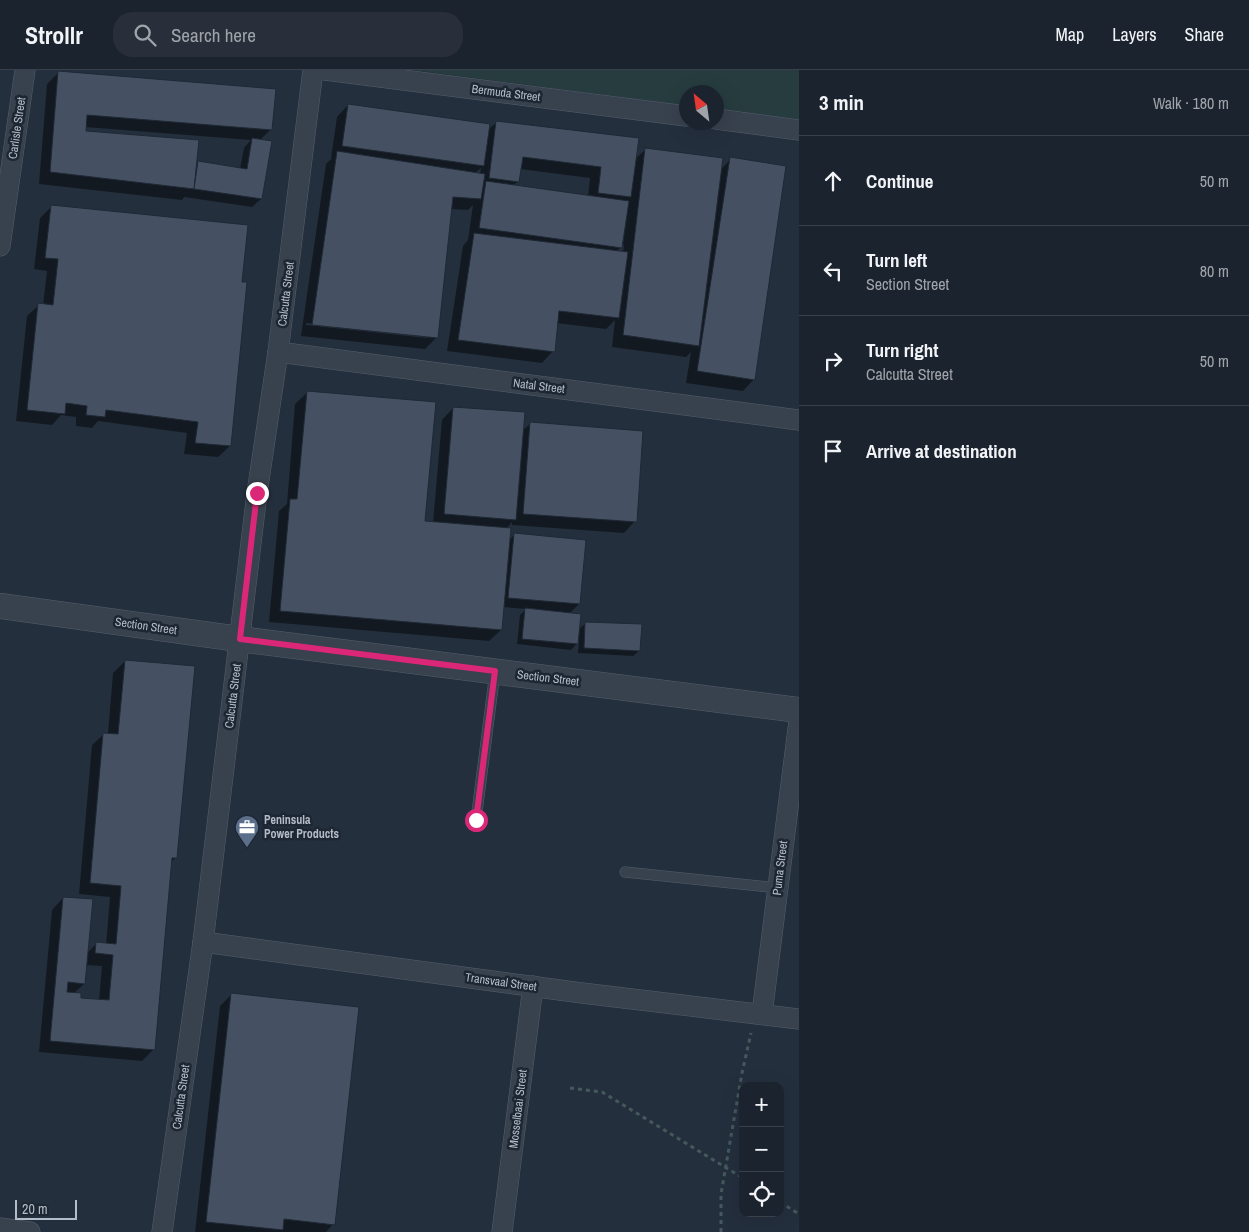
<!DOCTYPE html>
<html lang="en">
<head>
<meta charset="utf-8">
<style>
  :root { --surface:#1b232e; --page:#282f3a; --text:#f1f3f6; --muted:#a0a4aa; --line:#39404a }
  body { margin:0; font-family:"Archivo Narrow",sans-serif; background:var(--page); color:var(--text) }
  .controls { position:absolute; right:15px; bottom:15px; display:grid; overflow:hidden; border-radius:10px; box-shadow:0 5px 20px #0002 }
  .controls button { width:45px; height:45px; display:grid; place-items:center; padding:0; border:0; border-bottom:1px solid var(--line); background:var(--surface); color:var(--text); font:25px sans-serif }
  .compass { position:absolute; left:679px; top:15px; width:45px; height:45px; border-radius:50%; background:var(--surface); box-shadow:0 5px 20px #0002; rotate:331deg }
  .scale { position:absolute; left:15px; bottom:12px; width:62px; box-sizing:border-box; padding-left:5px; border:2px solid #b4bcc9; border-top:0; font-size:14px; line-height:18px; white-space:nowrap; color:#b4bcc9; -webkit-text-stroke:4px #1d2633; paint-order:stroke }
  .stop { position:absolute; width:15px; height:15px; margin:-11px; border:4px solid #db2777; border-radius:50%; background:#fff }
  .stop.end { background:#db2777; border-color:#fff; box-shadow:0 1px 5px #0008 }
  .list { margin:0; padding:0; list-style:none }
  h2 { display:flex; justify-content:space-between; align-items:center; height:65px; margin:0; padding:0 20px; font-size:21px }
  h2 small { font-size:16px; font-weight:400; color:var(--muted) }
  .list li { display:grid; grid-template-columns:32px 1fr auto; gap:15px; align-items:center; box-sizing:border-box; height:90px; padding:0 20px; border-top:1px solid var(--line) }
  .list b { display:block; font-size:19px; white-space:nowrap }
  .list p { margin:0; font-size:16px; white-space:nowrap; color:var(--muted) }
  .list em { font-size:16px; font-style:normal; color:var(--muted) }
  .icon { flex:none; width:28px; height:28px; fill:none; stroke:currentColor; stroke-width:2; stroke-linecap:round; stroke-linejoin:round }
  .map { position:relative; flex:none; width:799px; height:1162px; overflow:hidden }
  header { display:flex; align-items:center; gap:30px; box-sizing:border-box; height:70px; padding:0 25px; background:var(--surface); border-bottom:1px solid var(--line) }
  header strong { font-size:24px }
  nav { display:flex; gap:28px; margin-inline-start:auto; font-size:18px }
  .search { width:350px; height:45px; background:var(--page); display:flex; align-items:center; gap:12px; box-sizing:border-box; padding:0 18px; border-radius:20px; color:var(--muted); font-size:19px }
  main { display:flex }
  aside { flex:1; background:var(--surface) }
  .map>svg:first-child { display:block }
  .green { fill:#263c3f }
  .shadow { fill:#0007; fill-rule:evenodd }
  .building { fill:#455162; stroke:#1f2835 }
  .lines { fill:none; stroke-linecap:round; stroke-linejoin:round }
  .service-casing { stroke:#565f6c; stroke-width:11 }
  .minor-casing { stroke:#565f6c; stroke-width:21 }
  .tertiary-casing { stroke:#565f6c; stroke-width:26 }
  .path { stroke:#44595c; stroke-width:3; stroke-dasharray:4 4; stroke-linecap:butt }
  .service { stroke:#38414e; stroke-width:10 }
  .minor { stroke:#38414e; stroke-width:20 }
  .tertiary { stroke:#38414e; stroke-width:25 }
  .route { stroke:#db2777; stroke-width:6 }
  .labels { text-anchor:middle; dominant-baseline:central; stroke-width:5; stroke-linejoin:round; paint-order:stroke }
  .street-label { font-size:12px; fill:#b4bcc9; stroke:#1d2633 }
  .poi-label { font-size:12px; font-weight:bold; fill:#b4bcc9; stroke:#1d2633; text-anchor:start }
</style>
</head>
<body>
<header>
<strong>Strollr</strong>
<div class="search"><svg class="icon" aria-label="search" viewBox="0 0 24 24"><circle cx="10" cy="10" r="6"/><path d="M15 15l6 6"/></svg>Search here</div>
<nav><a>Map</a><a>Layers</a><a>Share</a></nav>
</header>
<main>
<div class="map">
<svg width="799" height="1162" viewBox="0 0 799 1162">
  <rect width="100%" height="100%" fill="#242f3e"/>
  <path class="green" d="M414 0H799V51L717 40 716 22H686V36Z"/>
  <g class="shadow">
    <path d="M59 2 271 59 260 70 261 129 252 137 184 127 182 130 39 114 47 14ZM85 57 251 70 244 78 240 99 199 93 195 97 84 62Z"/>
    <path d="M348 35 488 60 497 52 634 90 646 79 720 100 731 89 754 309 743 321 686 313 691 282 686 287 612 277 615 250 606 259 556 253 553 281 542 293 447 281 463 176 468 170 473 135 468 140 451 139 437 267 425 279 301 266 326 94 332 88H331L337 47ZM481 98 480 104 475 103ZM520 99 590 108 588 127 513 116 518 111ZM624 174 623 183 616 182ZM306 253 428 266V268L306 255Z"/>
    <path d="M51 137 241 213 230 376 218 387 184 384 187 363 98 351 92 358 76 356V347L61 345 52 355 16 351 27 246 39 235H43L47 201 34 199 40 148Z"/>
    <path d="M307 323 424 452H433L442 350 453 338 522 361 530 354 635 451 624 463 512 455V452L506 459 509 470 514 465 579 534 569 544 578 560 586 553 639 581 633 586 578 583 579 571 571 580 517 574 520 545 526 539 503 537 501 560 489 571 269 552 279 441 287 434 295 334Z"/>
    <path d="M125 591 176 787 171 792 153 980 142 991 39 982 52 840 63 828 86 884 96 874 106 875 110 827 79 824 92 675 104 664H108L113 603ZM85 895 102 896 99 931 80 929 73 924 84 914Z"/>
    <path d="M232 924 333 1154 326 1162H195L220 936Z"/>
  </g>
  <g class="building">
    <path d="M58 1 276 19 272 60 87 45 86 61 199 70 194 119 50 102Z"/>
    <path d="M348 34 490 54 484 96 342 76Z"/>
    <path d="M496 51 639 68 631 127 598 123 601 97 523 87 519 112 489 108Z"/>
    <path d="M252 68 272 71 262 129 194 119 198 91 247 99Z"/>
    <path d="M645 78 723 88 699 276 623 265Z"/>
    <path d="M337 81 485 104 481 129 453 127 438 268 312 255Z"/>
    <path d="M730 87 786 96 755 310 697 301Z"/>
    <path d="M486 111 629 131 622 178 479 158Z"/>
    <path d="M51 135 248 155 242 212H247L231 376 195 373 198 352 106 340 105 347 86 345 87 336 66 333 65 344 27 340 38 233 53 235 58 189 45 188Z"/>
    <path d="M474 163 628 182 619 248 559 241 555 282 458 270Z"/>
    <path d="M307 321 436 332 425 451 511 458 502 560 280 541 290 429H297Z"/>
    <path d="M453 337 525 342 516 450 444 444Z"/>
    <path d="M530 352 643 361 637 452 523 444Z"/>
    <path d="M514 463 586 470 580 534 508 528Z"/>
    <path d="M525 538 581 544 578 574 522 569Z"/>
    <path d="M585 552 642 554 640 581 584 578Z"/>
    <path d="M125 590 195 596 177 788H172L155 980 50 971 63 827 93 829 85 914 68 912 67 922 81 923V928L109 930 113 885 95 883 96 872 116 874 121 816 90 813 103 663 118 664Z"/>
    <path d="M231 923 359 937 335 1155 284 1149 283 1160 206 1152Z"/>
  </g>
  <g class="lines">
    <g class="service-casing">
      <g id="service">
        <path d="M476 750 495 602"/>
        <path d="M625 802 778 818"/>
      </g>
    </g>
    <g class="minor-casing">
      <g id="minor">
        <path d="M325 0 686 46"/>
        <path d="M716 49 799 60"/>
        <path d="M0 176 25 0"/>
        <path d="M278 282 799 350"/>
        <path d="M203 872 582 923 799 949"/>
        <path d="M762 944 799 651"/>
        <path d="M0 1158 30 1162"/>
        <path d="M162 1162 203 872 257 423 278 282 313 0"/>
        <path d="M502 1162 533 916"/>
      </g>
    </g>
    <g class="tertiary-casing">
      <path id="tertiary" d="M0 536 239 569 799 640"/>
    </g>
    <g class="path">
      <path d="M570 1018 602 1022 743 1108"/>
      <path d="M780 1132 799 1144"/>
      <path d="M721 1162V1124L742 1003 751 963"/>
    </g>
    <use href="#service" class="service"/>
    <use href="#minor" class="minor"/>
    <use href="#tertiary" class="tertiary"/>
  </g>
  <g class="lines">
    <path class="route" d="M257 423 240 569 495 601 476 750"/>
  </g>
  <defs>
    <g id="office-pin" transform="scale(1.25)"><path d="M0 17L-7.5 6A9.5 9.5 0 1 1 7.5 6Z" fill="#5c6f8a" stroke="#1d2633"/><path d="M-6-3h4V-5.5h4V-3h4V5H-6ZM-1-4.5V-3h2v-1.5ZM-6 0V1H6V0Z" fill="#fff"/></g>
  </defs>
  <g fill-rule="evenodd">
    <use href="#office-pin" x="247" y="757"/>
  </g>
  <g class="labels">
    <g class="street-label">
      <text transform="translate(506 23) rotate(7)">Bermuda Street</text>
      <text transform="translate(17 58) rotate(-82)">Carlisle Street</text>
      <text transform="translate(286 224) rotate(-83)">Calcutta Street</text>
      <text transform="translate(539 316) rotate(7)">Natal Street</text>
      <text transform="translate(146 556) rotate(8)">Section Street</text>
      <text transform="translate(548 608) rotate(7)">Section Street</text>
      <text transform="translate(233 626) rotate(-83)">Calcutta Street</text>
      <text transform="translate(780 798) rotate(-83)">Puma Street</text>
      <text transform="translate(501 912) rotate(8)">Transvaal Street</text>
      <text transform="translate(181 1027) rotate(-82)">Calcutta Street</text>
      <text transform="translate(518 1039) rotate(-83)">Mosselbaai Street</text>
    </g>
    <g class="poi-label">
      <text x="264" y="750">Peninsula<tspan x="264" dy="14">Power Products</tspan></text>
    </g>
  </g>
</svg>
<div class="controls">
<button>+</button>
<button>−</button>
<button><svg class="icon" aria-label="locate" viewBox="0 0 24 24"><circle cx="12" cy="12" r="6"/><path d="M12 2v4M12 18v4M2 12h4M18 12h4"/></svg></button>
</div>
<svg class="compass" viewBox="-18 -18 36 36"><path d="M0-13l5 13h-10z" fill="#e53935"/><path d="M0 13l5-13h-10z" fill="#a0a4aa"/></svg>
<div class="scale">20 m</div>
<div class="stop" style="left:476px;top:750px"></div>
<div class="stop end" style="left:257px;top:423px"></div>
</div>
<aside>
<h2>3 min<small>Walk · 180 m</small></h2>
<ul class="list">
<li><svg class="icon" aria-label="ahead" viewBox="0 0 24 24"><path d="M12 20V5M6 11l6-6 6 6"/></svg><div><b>Continue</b></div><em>50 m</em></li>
<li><svg class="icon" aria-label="left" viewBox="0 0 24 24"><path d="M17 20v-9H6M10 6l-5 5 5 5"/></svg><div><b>Turn left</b><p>Section Street</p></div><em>80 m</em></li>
<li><svg class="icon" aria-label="right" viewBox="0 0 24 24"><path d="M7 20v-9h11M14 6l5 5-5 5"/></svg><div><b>Turn right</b><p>Calcutta Street</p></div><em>50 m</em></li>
<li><svg class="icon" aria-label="arrive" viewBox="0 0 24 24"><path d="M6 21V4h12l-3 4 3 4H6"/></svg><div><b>Arrive at destination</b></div></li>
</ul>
</aside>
</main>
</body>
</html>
